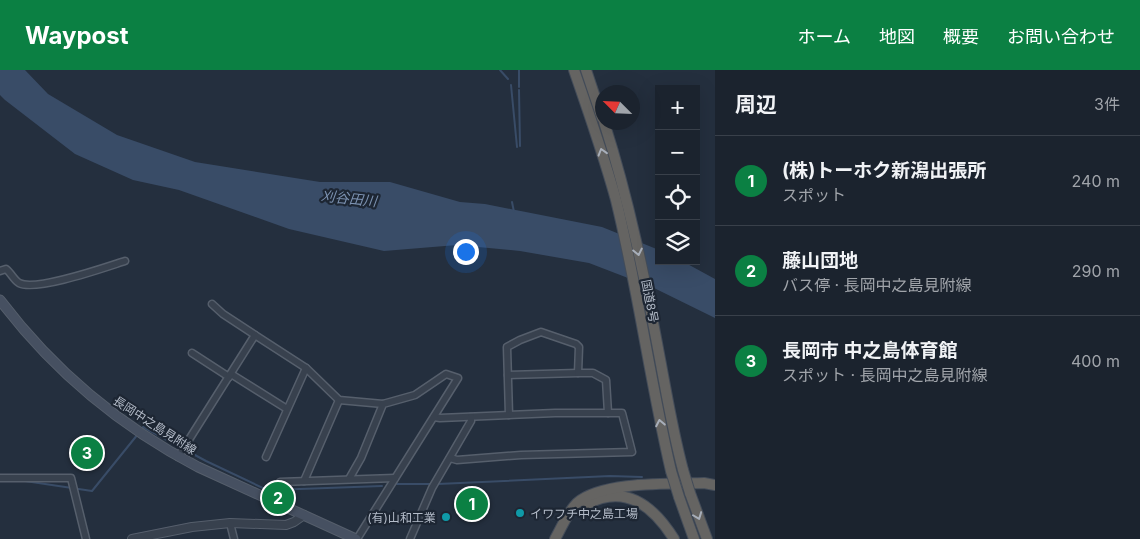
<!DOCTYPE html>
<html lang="ja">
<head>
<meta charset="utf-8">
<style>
  :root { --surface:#1b232e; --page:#282f3a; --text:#f1f3f6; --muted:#a0a4aa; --line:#39404a; --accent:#0b8043 }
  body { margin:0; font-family:Inter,"Noto Sans JP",sans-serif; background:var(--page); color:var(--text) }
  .controls { position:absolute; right:15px; top:15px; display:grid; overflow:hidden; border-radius:0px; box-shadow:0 5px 20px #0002 }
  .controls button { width:45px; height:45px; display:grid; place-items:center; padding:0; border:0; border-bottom:1px solid var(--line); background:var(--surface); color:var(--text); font:25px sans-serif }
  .compass { position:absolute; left:595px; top:15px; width:45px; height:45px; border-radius:50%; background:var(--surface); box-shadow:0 5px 20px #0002; rotate:294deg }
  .you { position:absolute; left:465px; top:181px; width:18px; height:18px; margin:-12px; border:4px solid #fff; border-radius:50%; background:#1a73e8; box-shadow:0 0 0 8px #1a73e833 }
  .badge { display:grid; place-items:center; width:32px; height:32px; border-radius:50%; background:var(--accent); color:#fff; font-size:16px; font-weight:700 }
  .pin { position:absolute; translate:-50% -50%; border:2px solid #fff; box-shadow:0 1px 5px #0006 }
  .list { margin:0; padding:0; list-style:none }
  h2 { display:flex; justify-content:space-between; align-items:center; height:65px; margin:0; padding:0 20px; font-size:21px }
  h2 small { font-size:16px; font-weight:400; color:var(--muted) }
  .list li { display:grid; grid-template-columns:32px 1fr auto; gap:15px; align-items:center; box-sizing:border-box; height:90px; padding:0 20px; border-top:1px solid var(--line) }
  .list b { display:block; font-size:19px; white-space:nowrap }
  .list p { margin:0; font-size:16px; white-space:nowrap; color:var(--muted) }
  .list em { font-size:16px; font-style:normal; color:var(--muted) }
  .icon { flex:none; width:28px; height:28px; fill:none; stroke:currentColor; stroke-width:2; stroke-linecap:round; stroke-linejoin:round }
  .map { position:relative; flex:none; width:715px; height:469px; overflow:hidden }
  header { display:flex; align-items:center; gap:30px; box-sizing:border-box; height:70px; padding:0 25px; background:var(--accent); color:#fff }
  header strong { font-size:24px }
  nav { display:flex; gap:28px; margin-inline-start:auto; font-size:18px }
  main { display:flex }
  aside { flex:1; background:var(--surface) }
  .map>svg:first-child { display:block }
  .water { fill:#394c67 }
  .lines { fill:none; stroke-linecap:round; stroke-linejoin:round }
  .stream { stroke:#394c67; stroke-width:2 }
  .minor-casing { stroke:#565f6c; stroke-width:9 }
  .tertiary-casing { stroke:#565f6c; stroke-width:10 }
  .secondary-casing { stroke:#565f6c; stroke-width:11 }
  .trunk-casing { stroke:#434c59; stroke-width:12 }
  .minor { stroke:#38414e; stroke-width:6 }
  .tertiary { stroke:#38414e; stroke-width:8 }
  .secondary { stroke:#465061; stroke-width:9 }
  .trunk { stroke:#656462; stroke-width:10 }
  .trunk-bridge-casing { stroke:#434c59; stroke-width:12; stroke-linecap:butt }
  .trunk-bridge { stroke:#656462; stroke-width:10 }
  .oneway { stroke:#a8afba }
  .culture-dot { fill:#0f9aa8; stroke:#1d2633; stroke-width:2 }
  .labels { text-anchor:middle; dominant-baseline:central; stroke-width:4.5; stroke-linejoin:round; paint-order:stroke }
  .street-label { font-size:12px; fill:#b4bcc9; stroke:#1d2633 }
  .poi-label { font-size:12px; fill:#b4bcc9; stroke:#1d2633; text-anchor:start }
  .water-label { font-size:14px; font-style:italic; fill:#7c92b1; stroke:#1d2633 }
</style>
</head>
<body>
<header>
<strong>Waypost</strong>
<nav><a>ホーム</a><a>地図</a><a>概要</a><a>お問い合わせ</a></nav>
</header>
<main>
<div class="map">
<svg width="715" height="469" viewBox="0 0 715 469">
  <rect width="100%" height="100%" fill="#242f3e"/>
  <path class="water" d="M0 0H25L48 24 117 65 195 92 320 112H390L460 132 485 134 602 157 659 180V191H682L715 209V248L654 218 589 193 520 181 457 175 384 181 289 159 179 120 133 110 75 84 5 30 0 25Z"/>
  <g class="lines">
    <g class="stream">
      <path d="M500 0 508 9"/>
      <path d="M519 0V17"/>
      <path d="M511 15 517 77"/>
      <path d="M519 20 520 76"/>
      <path d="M512 132 514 142"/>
      <path d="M141 361 143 357 206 391 265 419 272 420 382 416"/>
      <path d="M25 411 92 421 138 364"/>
      <path d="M397 414H430"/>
      <path d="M438 414 610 406 642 407"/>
    </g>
    <g class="minor-casing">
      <g id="minor">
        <path d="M0 201 6 199C11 203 14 210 19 213 36 222 106 197 125 191"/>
        <path d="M212 234 223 244 255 265"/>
        <path d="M192 283 229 307"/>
        <path d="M306 298 339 330 383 334"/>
        <path d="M231 304 287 339"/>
        <path d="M508 305 578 303"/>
        <path d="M509 345 507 277 520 270 541 262 576 274 579 277 578 303H593L606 310 608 343"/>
        <path d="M434 347 440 348 555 343H622L632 382 521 385 457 390 450 388"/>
        <path d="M178 387 255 265 306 298 266 387"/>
        <path d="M0 408H71L86 469"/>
        <path d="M349 409 361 388 383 334 415 325 446 304 458 308 357 469"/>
        <path d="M304 411 339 330"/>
        <path d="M280 412 395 408"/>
        <path d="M230 453 234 469"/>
        <path d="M410 469 432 418 471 351V347"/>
      </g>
    </g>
    <g class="tertiary-casing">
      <path id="tertiary" d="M132 469 192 457 230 453 286 455 294 452 304 445"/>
    </g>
    <g class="secondary-casing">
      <path id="secondary" d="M0 230C53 300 120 356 198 397L356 469"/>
    </g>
    <g class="trunk-casing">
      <g id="trunk">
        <path d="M574 0C589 43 604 86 616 130 638 219 650 311 671 401"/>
        <path d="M586 0 602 48"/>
        <path d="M604 52C629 130 645 209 660 289 667 326 673 363 683 400"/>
        <path d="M690 423 707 469"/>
        <path d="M679 427 694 469"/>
        <path d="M587 434C626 413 654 437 674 469"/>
        <path d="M555 469C562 457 567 443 577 433 602 411 671 414 704 413L715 415"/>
      </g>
    </g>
    <use href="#minor" class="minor"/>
    <use href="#tertiary" class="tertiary"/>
    <use href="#secondary" class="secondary"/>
    <use href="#trunk" class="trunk"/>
    <g class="trunk-bridge-casing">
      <g id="trunk-bridge">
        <path d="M683 400 690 423"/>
        <path d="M671 401 679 427"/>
      </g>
    </g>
    <use href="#trunk-bridge" class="trunk-bridge"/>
  </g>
  <defs><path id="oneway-chevron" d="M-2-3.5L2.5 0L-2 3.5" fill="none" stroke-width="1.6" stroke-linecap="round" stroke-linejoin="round" transform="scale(1.25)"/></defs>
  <g class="oneway">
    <use href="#oneway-chevron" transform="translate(602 82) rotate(-107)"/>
    <use href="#oneway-chevron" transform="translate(638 182) rotate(78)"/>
    <use href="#oneway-chevron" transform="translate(660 353) rotate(-101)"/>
    <use href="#oneway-chevron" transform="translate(698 446) rotate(69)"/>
  </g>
  <g class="culture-dot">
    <circle cx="520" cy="443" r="5"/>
    <circle cx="446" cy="447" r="5"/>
  </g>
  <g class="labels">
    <g class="street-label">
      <text transform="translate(650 231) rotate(79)">国道8号</text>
      <text transform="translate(155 355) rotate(33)">長岡中之島見附線</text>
    </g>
    <g class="poi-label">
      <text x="530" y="443">イワフチ中之島工場</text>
      <text x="436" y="447" text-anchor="end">(有)山和工業</text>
    </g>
    <g class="water-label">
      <text transform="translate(349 128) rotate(6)">刈谷田川</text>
    </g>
  </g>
</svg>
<div class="controls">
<button>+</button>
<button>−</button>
<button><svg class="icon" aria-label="locate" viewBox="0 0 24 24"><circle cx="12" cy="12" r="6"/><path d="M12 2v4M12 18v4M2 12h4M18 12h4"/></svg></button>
<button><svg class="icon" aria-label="layers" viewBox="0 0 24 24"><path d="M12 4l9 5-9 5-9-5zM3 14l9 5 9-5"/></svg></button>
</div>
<svg class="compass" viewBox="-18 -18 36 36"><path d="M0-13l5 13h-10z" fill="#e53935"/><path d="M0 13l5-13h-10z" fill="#a0a4aa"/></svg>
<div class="you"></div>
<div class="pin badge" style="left:472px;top:434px">1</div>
<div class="pin badge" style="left:278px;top:428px">2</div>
<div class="pin badge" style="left:87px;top:383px">3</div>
</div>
<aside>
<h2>周辺<small>3件</small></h2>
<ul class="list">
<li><span class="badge">1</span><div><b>(株)トーホク新潟出張所</b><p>スポット</p></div><em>240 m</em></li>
<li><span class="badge">2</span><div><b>藤山団地</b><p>バス停 · 長岡中之島見附線</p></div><em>290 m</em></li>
<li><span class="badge">3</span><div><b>長岡市 中之島体育館</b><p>スポット · 長岡中之島見附線</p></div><em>400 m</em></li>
</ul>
</aside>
</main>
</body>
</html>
